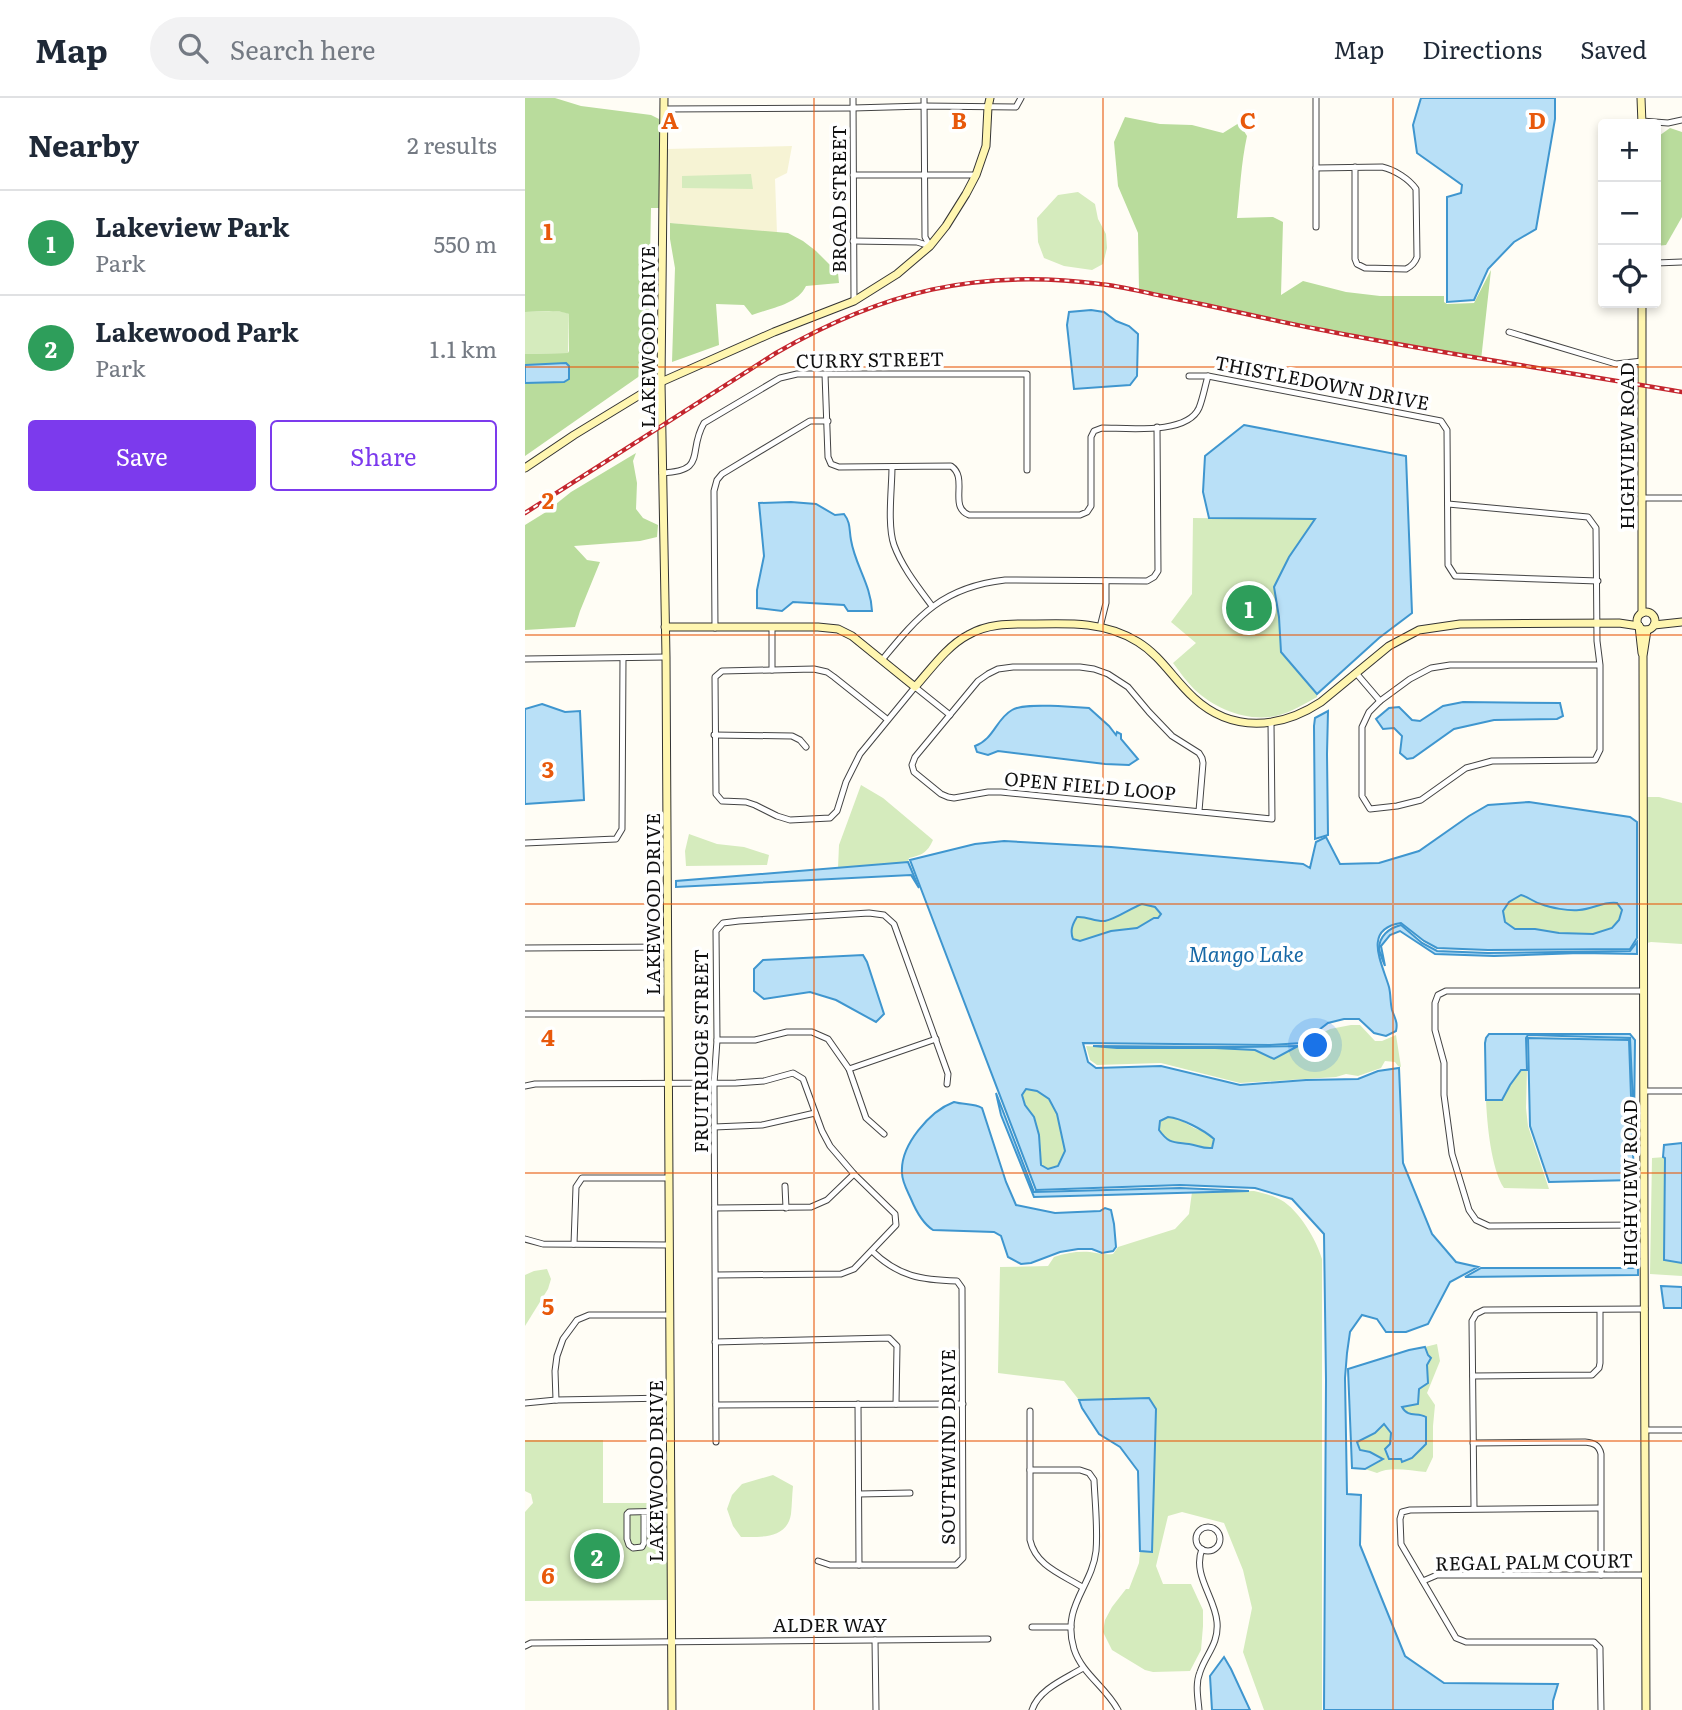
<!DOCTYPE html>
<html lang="en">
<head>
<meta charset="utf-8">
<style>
  :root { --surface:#fff; --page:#f2f2f3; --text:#1f2937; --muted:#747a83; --line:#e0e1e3; --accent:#7c3aed }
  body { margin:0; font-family:Literata,serif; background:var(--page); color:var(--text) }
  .controls { position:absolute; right:21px; top:21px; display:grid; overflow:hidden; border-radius:7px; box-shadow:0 4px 10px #0003 }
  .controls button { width:63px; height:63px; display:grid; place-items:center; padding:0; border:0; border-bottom:2px solid var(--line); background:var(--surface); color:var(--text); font:35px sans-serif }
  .you { position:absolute; left:791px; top:948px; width:24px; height:24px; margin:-18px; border:5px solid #fff; border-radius:50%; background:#1a73e8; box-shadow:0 0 0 10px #1a73e833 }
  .badge { display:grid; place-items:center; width:46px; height:46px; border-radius:50%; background:var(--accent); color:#fff; font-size:23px; font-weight:700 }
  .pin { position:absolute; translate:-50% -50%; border:4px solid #fff; box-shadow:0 2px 7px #0006 }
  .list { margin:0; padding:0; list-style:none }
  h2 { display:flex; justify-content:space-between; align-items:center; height:91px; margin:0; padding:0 28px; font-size:30px }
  h2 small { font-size:23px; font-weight:400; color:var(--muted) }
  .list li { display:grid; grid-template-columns:46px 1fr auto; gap:21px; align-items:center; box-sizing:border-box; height:105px; padding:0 28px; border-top:2px solid var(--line) }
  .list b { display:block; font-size:26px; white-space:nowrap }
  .list p { margin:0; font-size:23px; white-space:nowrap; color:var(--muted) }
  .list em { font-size:23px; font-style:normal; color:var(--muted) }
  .actions { display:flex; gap:14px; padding:21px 28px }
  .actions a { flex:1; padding:16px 0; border:2px solid var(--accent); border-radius:7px; text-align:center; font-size:24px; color:var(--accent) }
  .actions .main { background:var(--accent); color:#fff }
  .icon { flex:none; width:38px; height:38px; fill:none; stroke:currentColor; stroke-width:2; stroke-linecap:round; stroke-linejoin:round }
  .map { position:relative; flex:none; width:1157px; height:1612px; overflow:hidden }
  header { display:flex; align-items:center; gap:42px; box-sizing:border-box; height:98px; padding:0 35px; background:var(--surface); border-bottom:2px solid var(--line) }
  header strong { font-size:33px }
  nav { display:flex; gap:38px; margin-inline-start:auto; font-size:24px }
  .search { width:490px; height:63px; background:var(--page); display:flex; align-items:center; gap:18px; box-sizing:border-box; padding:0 24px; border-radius:38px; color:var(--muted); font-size:26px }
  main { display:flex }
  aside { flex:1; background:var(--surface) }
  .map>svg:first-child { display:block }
  .farmland { fill:#f6f3d4 }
  .green { fill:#d5ebbd }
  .forest { fill:#b9dc9c }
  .water { fill:#b9e0f7; stroke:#3f96cf; stroke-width:2; fill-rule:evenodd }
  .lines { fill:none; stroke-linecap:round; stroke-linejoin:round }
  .street-casing { stroke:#444; stroke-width:7 }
  .secondary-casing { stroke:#333; stroke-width:9 }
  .street { stroke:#fff; stroke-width:5 }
  .secondary { stroke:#fff6b0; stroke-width:7 }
  .rail-casing { stroke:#c4262e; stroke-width:4.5 }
  .rail { stroke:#fff; stroke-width:2; stroke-dasharray:5; stroke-linecap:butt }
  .grid { fill:none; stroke:#e8590c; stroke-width:2; stroke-opacity:0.55 }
  .labels { text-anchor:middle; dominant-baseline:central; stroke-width:7; stroke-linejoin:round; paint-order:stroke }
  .street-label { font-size:19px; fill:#111; stroke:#fff }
  .water-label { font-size:21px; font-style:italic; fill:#1768a6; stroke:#fff }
  .grid-label { font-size:23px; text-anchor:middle; font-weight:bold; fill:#e8590c; stroke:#fff; stroke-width:7; stroke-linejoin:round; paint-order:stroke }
</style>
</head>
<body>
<header>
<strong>Map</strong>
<div class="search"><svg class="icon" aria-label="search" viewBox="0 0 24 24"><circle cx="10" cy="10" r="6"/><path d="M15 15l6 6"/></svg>Search here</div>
<nav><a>Map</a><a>Directions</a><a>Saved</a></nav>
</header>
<main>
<aside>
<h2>Nearby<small>2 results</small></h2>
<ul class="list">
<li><span class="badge" style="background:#2e9e5b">1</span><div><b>Lakeview Park</b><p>Park</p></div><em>550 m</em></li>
<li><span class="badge" style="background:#2e9e5b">2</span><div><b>Lakewood Park</b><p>Park</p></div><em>1.1 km</em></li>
</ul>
<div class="actions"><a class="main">Save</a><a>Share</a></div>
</aside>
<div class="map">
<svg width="1157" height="1612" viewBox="0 0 1157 1612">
  <rect width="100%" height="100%" fill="#fffdf5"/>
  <path class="farmland" d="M267 48 262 75 250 81 252 135 145 125 141 69V51Z"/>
  <g class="green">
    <path d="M226 76 228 91 157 90V78Z"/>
    <path d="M553 94 570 106 573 121 581 136 582 150 578 166 567 172 539 168 519 160 513 144 512 120 533 97Z"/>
    <path d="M28 213 40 214 44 216 43 255 0 256V214Z"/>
    <path d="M668 420 790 421 792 599C779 606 765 615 751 618 722 624 690 611 669 591 661 583 655 574 648 565L671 545 646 524 667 496Z"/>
    <path d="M336 687 358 700 408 742C402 755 397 757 384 760L383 764 313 770 314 747Z"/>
    <path d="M1121 699H1134L1157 705V846L1126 844 1122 845Z"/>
    <path d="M164 736 192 746 219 749 244 757 242 767 161 768 160 753Z"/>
    <path d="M996 797C1004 799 1008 804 1016 806 1026 810 1043 813 1054 812 1068 811 1079 803 1092 805L1097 812 1094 822 1087 830 1068 836 1034 835 1010 831H990L980 824 978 813 984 804Z"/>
    <path d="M617 806 630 809 636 816 633 820H629L612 830 586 833 555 843 548 842C545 833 547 827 552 819H561L570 822Z"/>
    <path d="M826 927H835L850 943H857L871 937 876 969 873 968 870 964 860 963 856 970 833 978 821 976 811 979 715 985 636 965 572 967 565 962 561 948 592 950H690L730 952 749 961 773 948H778L788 940 805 931Z"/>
    <path d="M996 972H1002L1001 1010 1003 1028 1024 1091 979 1090C966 1071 962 1025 961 1002H977L985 987Z"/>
    <path d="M501 991 512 993 525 1002 532 1016 540 1053 533 1068 523 1071 516 1067 514 1037 509 1019 500 1007 496 997Z"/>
    <path d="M643 1019C656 1020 658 1024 669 1030 679 1034 681 1033 689 1041L686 1050C678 1050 672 1047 664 1046 648 1044 645 1046 634 1032L635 1023Z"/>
    <path d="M1140 1059 1139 1162 1157 1165V1178L1125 1176 1127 1060Z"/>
    <path d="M729 1093C738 1095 749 1098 756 1102 774 1112 792 1143 797 1161V1612H739L718 1554 727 1510 718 1472 699 1425 657 1414 643 1418 631 1468 638 1486H666L678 1512V1528L676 1552 665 1573 628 1574 620 1572 587 1552 578 1534 580 1522 587 1509 601 1491H604L614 1465 615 1453 626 1454 624 1300 554 1302 539 1283 473 1275 475 1169 523 1168 529 1159C540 1155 553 1153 565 1154 573 1155 579 1157 588 1156L593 1149 650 1131 664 1116 667 1094Z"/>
    <path d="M22 1171 26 1181 23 1191 0 1228V1177L9 1173Z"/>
    <path d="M912 1246 915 1263 902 1295 910 1307 908 1328V1359L901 1374C885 1373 866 1368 852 1375L840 1371 858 1360 845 1354 835 1352 831 1344 850 1335 859 1326 866 1335 865 1346 887 1360 900 1346 897 1317C888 1318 882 1317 877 1308L893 1306 894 1291 903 1279 902 1267 906 1260 903 1257 900 1249Z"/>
    <path d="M0 1342H78V1405H144V1502L0 1503V1414L8 1405 6 1396 0 1393Z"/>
    <path d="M248 1377 268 1388C267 1397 267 1407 266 1416 262 1441 236 1439 216 1439L208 1428 202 1411 207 1397 217 1386Z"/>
  </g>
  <g class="forest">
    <path d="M0 0H30L56 8 126 17 134 21 136 30 135 110H126L123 262 116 277 0 358V285L39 284 41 265 0 267V256L43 255 44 253V216C30 211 14 214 0 214Z"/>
    <path d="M600 19 635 26 667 27 698 35 714 25 722 38C716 65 715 93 712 120L748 119 758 124 756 197 778 183 821 194 855 198H919V204L922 206 949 205 966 172 956 262 756 226 614 192 613 135 593 88 589 44Z"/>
    <path d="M1145 30 1157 34V119L1141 147 1131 148V40Z"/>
    <path d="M145 125 263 135 278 143 291 153 313 175 314 185 281 188C272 207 245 210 227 217L219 207 191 206 194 247 147 264 150 170 145 141Z"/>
    <path d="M111 355 108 363 112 385 111 411 118 420 133 427 132 439 115 443 49 448 62 462 75 464 55 513 50 529 0 532V427L21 414 46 394Z"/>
  </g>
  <g class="water">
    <path d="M896 0H1030V21L1011 131 989 144 963 171 949 202 922 204V99L936 95 937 87 892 55 888 27Z"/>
    <path d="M566 212 579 214 591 223 604 228 613 236 612 278 605 287 549 291 542 227 544 214Z"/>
    <path d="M41 265 44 268V281L39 284 0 285V267Z"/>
    <path d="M719 327 881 358 887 515 854 540 792 596 756 554 754 519 749 489 764 459 790 421 684 420 678 394 680 358Z"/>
    <path d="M266 404 291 406 310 417 319 416C326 425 324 432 326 442 330 467 346 487 347 513H323L319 507 268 504 257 513 232 510V492L239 458 234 405Z"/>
    <path d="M938 604 1035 605 1038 618 1032 621 969 622 929 631 888 660 882 661 875 655 877 638 869 630 858 631 851 621 864 610 874 609 887 622 895 623 918 608Z"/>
    <path d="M17 606 40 614 55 613 59 702 0 706V611Z"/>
    <path d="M533 608 564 610 584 628 591 637 592 634 596 636V641L613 661 604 667 580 666 473 653 463 657 452 654 450 648C469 641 471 621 487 612 497 606 521 608 533 608Z"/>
    <path d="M803 613 802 656 803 737 790 741 789 628 790 620Z"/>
    <path d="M1004 704 1105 719 1112 724V840L1105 851 963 852 912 850 899 843 876 825C837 831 857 865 864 889 866 897 865 904 867 912 870 921 873 924 871 933L861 938 849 935 834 921H819L803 925 777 945 745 947 558 945 563 964 571 970 636 968 715 987 781 982 833 981 853 973 874 970 878 1065 907 1136 931 1164 953 1169 925 1184 903 1226 881 1234H861L852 1221 837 1217 825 1234 822 1255 820 1280 822 1396 836 1397 835 1447 880 1558 919 1585 1033 1586 1028 1603V1612H799L801 1282 799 1136 767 1101 730 1090 655 1087 511 1092 385 762 450 746 479 743 586 749 778 766 785 770 791 744 801 739 815 766 854 765 894 753 944 718 963 707ZM996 797C1004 799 1008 804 1016 806 1026 810 1043 813 1054 812 1068 811 1079 803 1092 805L1097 812 1094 822 1087 830 1068 836 1034 835 1010 831H990L980 824 978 813 984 804ZM617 806 630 809 636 816 633 820H629L612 830 586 833 555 843 548 841C545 833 547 827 552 819 562 818 570 824 580 823 591 821 606 810 617 806ZM501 991 512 993 524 1001 532 1016 540 1053 533 1068 523 1071 516 1067 514 1037 509 1019 500 1007 497 997ZM643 1019C656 1020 679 1032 689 1041L687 1050C678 1051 672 1047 664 1046 648 1044 644 1046 634 1032L635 1023Z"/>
    <path d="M383 764 394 790 386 777 151 789V783Z"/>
    <path d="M876 827 897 845 912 853 963 855 1105 853 1112 844V856L1055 855 969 858 910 856 875 833 865 837 856 848 860 868C858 863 855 856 854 851 854 838 864 830 876 827Z"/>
    <path d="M338 857 342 864 359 916 351 924 311 902 285 894 239 901 229 893V871L238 862Z"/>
    <path d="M964 936H1105L1110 942 1109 1027 1105 940 1003 937 1001 940 1002 972H996L985 987 977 1002H961L960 945 961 940Z"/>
    <path d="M1003 940 1104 942 1109 1082 1024 1084 1005 1028Z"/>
    <path d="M568 948 713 949 773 948 749 961 730 952 690 950H592Z"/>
    <path d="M471 995 509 1094 655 1090 724 1093 509 1099 476 1017Z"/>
    <path d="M429 1004C439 1007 449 1005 457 1010L481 1084 491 1107 530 1115 575 1113 580 1110 586 1112 589 1126 591 1149 588 1153 577 1155 567 1151H553L535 1154 506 1165 496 1166 483 1159 476 1138 469 1134 408 1132C397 1125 391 1113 386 1101 383 1094 377 1084 377 1075 375 1047 405 1013 429 1004Z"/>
    <path d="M1157 1045V1165L1139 1162 1140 1060 1138 1059 1139 1047Z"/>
    <path d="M956 1170H1113V1177L940 1179Z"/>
    <path d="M1136 1188 1157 1189V1210H1139Z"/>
    <path d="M900 1249 903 1257 906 1260 902 1267 903 1285 894 1291 893 1306 877 1309C883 1320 892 1314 901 1319V1346L887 1360 877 1364 876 1361H864L860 1351 865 1346 866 1335 859 1326 850 1335 832 1344 835 1352 845 1354 858 1361 840 1371 827 1370 823 1271 884 1252Z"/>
    <path d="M624 1300 631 1311 627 1454 615 1453 613 1373 595 1349 574 1336 557 1310 554 1302Z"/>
    <path d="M699 1559 706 1571 725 1612H687L685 1578Z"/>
  </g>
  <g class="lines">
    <g class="street-casing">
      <g id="street">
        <path d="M328 0 329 203"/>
        <path d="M399 0 400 139 405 148"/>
        <path d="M791 0V129"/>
        <path d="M139 11 328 10 399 8 491 9 496 0"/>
        <path d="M1117 23 1143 25 1157 22"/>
        <path d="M791 70 857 69C870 72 884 81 891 91L892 159C890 165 887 168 881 171L840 170 832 166 830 161V69"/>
        <path d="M328 77H451"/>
        <path d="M328 143 392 144 405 148"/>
        <path d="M1131 165 1157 164"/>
        <path d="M984 234 1091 266 1117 263"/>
        <path d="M300 276 303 359 306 366 314 369 426 368C444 380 423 409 444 417H555L562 414 566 408V339L569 333 577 330C603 330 662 337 674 310 678 300 680 288 683 278"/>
        <path d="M664 278H683L916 323 922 332 923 467 930 478 1073 483"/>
        <path d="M367 369C367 390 362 427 369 447 377 469 393 489 407 508"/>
        <path d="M137 375C183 373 162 354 179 325L255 280 272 276H502V372"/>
        <path d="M1117 400H1157"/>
        <path d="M923 406 1063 419 1071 430 1072 543 1075 567V652L1070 662 967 663 941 670 896 702 872 708 845 711 837 698V629L844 614 855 603 885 581 906 570 925 567H1075"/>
        <path d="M575 529 581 505V483"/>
        <path d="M190 530 189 393 192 382 197 376 285 323H303"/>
        <path d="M0 561 141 559"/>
        <path d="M357 562C394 517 418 489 480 482L622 483 629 479 633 473 632 329"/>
        <path d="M247 572V529"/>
        <path d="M831 575 855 603"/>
        <path d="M363 622 309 579 302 574 289 571 197 573 190 579 191 696 197 703 221 704 230 707 252 718 265 722 305 720 312 713 321 684 335 656 390 589 425 617"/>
        <path d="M189 637 267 638 275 642 281 649"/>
        <path d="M674 713 678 665 677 660 674 655 647 638 624 614 603 589 583 576 569 571 555 569H488L473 571 463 576 453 583 390 659 387 667 389 674 416 696 423 699 429 700 463 694H476L747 721 746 625"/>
        <path d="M0 745 91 741 97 731 98 560"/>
        <path d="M0 850 143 849"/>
        <path d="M0 916H143"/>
        <path d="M192 942H230L262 934H287L303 941 324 971 341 1020 359 1036"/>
        <path d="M324 971 411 941"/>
        <path d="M0 988 10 986 211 985 239 983 268 975 278 981 297 1033 305 1048 329 1076 370 1116 371 1127 329 1171 316 1176 191 1177"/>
        <path d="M1120 993H1157"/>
        <path d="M189 1029 237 1027 290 1015"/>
        <path d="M260 1088 261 1110"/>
        <path d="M190 1110 286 1109 302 1102 329 1076"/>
        <path d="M1119 1127 964 1128 951 1122 944 1112 927 1056 919 997V965L910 932V905L913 897 921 893H1119"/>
        <path d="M0 1141 18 1146 144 1147"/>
        <path d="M49 1146 51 1089 57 1080H144"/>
        <path d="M190 1244 364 1240 372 1248 371 1306"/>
        <path d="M948 1278 1067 1277 1074 1270 1075 1265V1212"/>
        <path d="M31 1302 30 1273 32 1258 38 1241 52 1222 64 1217H145"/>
        <path d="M0 1305 31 1302 145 1300"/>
        <path d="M333 1306 334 1467"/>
        <path d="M191 1307 438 1306"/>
        <path d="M505 1313V1442C511 1468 536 1476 557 1489"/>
        <path d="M1120 1332H1157"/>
        <path d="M191 1344 189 986 192 942 191 833 198 825 214 823 344 815 359 817 369 826 423 976 422 986"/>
        <path d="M948 1345 1060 1344C1069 1345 1074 1347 1076 1356V1477"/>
        <path d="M505 1372H555L564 1375 569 1382C570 1404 573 1432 571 1453 567 1489 536 1508 549 1551 557 1576 581 1589 593 1612"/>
        <path d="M334 1396 385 1395"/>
        <path d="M949 1410 947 1223 951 1216 959 1212 1120 1211"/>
        <path d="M1075 1410 885 1412 877 1414 875 1421 876 1446 931 1540 941 1544H1069L1075 1550V1554L1076 1612"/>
        <path d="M119 1414V1445L117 1449 108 1450 104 1447 102 1441V1416L104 1414 146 1413"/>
        <circle cx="683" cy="1441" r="12"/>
        <path d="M293 1463 305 1467H431L438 1460 437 1190 432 1183C397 1182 374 1179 347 1153"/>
        <path d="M898 1483 912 1477H1121"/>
        <path d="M507 1529H546"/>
        <path d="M350 1542 351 1612"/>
        <path d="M0 1548 6 1545 463 1541"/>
        <path d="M507 1612C514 1591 540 1581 558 1570"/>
        <path d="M674 1612C673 1600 670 1586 675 1574 681 1556 694 1546 692 1524 690 1499 667 1477 677 1451"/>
      </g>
    </g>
    <g class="secondary-casing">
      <g id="secondary">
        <path d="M139 0 136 284 141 559 147 1612"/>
        <path d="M1116 0 1117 26"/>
        <path d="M0 370 49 337 136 284 249 234 329 203 372 176 405 148 421 128 441 96 451 77 461 48 463 9 465 0"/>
        <circle cx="1121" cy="523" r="9"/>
        <path d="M1117 515V205"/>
        <path d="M1129 527 1157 524"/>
        <path d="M1114 528 1117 555"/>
        <path d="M140 529H293L313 531 327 538 390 589C406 571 422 548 443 537 464 525 486 526 510 526 546 525 581 524 613 544 636 558 649 582 669 600 707 635 755 631 796 604L864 548 894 532 935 526 1094 525 1114 528"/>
        <path d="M1121 1612 1119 1127 1118 558 1122 532"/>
      </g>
    </g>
    <use href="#street" class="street"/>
    <use href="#secondary" class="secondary"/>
    <g class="rail-casing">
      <path id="rail" d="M0 415 251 255C357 194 452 170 575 186 596 188 617 194 637 198 689 208 740 221 792 231 913 255 1035 273 1157 294"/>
    </g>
    <use href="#rail" class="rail"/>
  </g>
  <path class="grid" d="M289 0V1612M578 0V1612M868 0V1612M0 269H1157M0 537H1157M0 806H1157M0 1075H1157M0 1343H1157"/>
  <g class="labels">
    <g class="street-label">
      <text transform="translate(313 101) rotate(-90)">BROAD STREET</text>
      <text transform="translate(122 239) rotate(-90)">LAKEWOOD DRIVE</text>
      <text transform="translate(345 261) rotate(-1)">CURRY STREET</text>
      <text transform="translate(797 284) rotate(11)">THISTLEDOWN DRIVE</text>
      <text transform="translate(1101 348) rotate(-90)">HIGHVIEW ROAD</text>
      <text transform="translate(565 687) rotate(5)">OPEN FIELD LOOP</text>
      <text transform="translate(127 806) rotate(-90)">LAKEWOOD DRIVE</text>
      <text transform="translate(175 953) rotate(-90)">FRUITRIDGE STREET</text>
      <text transform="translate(1104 1085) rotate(-90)">HIGHVIEW ROAD</text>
      <text transform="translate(422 1349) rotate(-90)">SOUTHWIND DRIVE</text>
      <text transform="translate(130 1373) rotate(-90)">LAKEWOOD DRIVE</text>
      <text transform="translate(1009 1463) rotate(-1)">REGAL PALM COURT</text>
      <text x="305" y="1526">ALDER WAY</text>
    </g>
    <g class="water-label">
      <text x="721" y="854">Mango Lake</text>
    </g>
  </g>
  <g class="grid-label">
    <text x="145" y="31">A</text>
    <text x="434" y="31">B</text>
    <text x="723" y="31">C</text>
    <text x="1012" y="31">D</text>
    <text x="23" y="142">1</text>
    <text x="23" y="411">2</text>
    <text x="23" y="680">3</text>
    <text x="23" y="948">4</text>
    <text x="23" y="1217">5</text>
    <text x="23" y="1486">6</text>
  </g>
</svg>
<div class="controls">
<button>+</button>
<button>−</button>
<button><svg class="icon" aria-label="locate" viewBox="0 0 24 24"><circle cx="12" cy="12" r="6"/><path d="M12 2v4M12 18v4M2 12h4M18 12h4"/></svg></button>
</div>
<div class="you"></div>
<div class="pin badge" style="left:724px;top:510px;background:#2e9e5b">1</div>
<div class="pin badge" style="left:72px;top:1458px;background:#2e9e5b">2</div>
</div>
</main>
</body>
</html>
